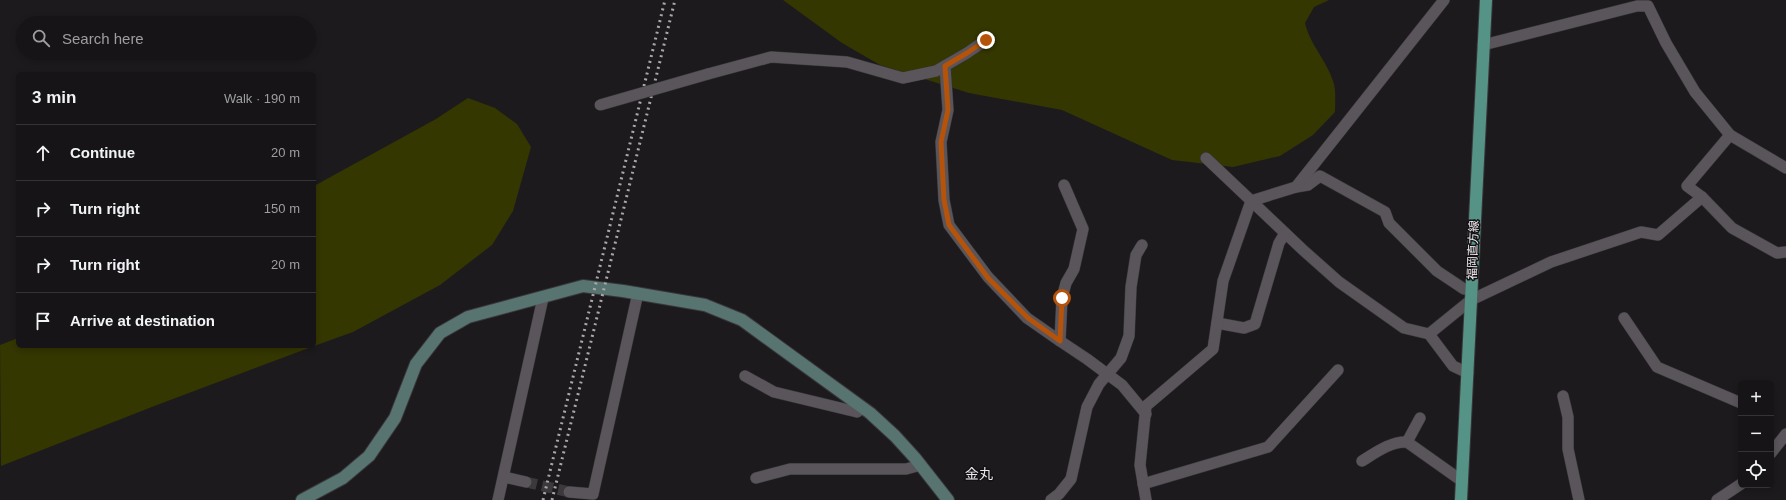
<!DOCTYPE html>
<html lang="en">
<head>
<meta charset="utf-8">
<style>
  :root { --surface:#161416; --page:#1f1d1f; --text:#f1f3f6; --muted:#9e9ea1; --line:#353335 }
  body { margin:0; font-family:Arial,"Noto Sans JP",sans-serif; background:var(--page); color:var(--text) }
  .controls { position:absolute; right:12px; bottom:12px; display:grid; overflow:hidden; border-radius:6px; box-shadow:0 2px 6px #0003 }
  .controls button { width:36px; height:36px; display:grid; place-items:center; padding:0; border:0; border-bottom:1px solid var(--line); background:var(--surface); color:var(--text); font:20px sans-serif }
  .stop { position:absolute; width:12px; height:12px; margin:-9px; border:3px solid #b45309; border-radius:50%; background:#fff }
  .stop.end { background:#b45309; border-color:#fff; box-shadow:0 1px 4px #0008 }
  .list { margin:0; padding:0; list-style:none }
  h2 { display:flex; justify-content:space-between; align-items:center; height:52px; margin:0; padding:0 16px; font-size:17px }
  h2 small { font-size:13px; font-weight:400; color:var(--muted) }
  .list li { display:grid; grid-template-columns:26px 1fr auto; gap:12px; align-items:center; box-sizing:border-box; height:56px; padding:0 16px; border-top:1px solid var(--line) }
  .list b { display:block; font-size:15px; white-space:nowrap }
  .list em { font-size:13px; font-style:normal; color:var(--muted) }
  .icon { flex:none; width:22px; height:22px; fill:none; stroke:currentColor; stroke-width:2; stroke-linecap:round; stroke-linejoin:round }
  .map { position:relative; flex:none; width:1786px; height:500px; overflow:hidden }
  .search { position:absolute; background:var(--surface); box-shadow:0 2px 6px #0003; left:16px; top:16px; width:300px; height:44px; display:flex; align-items:center; gap:10px; box-sizing:border-box; padding:0 14px; border-radius:22px; color:var(--muted); font-size:15px }
  .panel { position:absolute; background:var(--surface); box-shadow:0 2px 6px #0003; left:16px; top:72px; width:300px; height:276px; border-radius:6px }
  .map>svg:first-child { display:block }
  .green { fill:#343700 }
  .lines { fill:none; stroke-linecap:round; stroke-linejoin:round }
  .street-tunnel { stroke:#3c393d; stroke-width:11; stroke-dasharray:11 5.5; stroke-linecap:butt }
  .street-casing { stroke:#39373a; stroke-width:12 }
  .secondary-casing { stroke:#39373a; stroke-width:14 }
  .primary-casing { stroke:#39373a; stroke-width:14 }
  .street { stroke:#59555a; stroke-width:11 }
  .secondary { stroke:#577470; stroke-width:12 }
  .primary { stroke:#559386; stroke-width:12 }
  .rail { stroke:#aaa7ab; stroke-width:3; stroke-dasharray:2 4; stroke-linecap:butt }
  .street-bridge-casing { stroke:#39373a; stroke-width:12; stroke-linecap:butt }
  .street-bridge { stroke:#59555a; stroke-width:11 }
  .route { stroke:#b45309; stroke-width:5 }
  .labels { text-anchor:middle; dominant-baseline:central; stroke-width:3; stroke-linejoin:round; paint-order:stroke }
  .street-label { font-size:12px; fill:#ece9ed; stroke:#141115 }
  .quarter-label { font-size:14px; fill:#ece9ed; stroke:#141115 }
</style>
</head>
<body>
<div class="map">
<svg width="1786" height="500" viewBox="0 0 1786 500">
  <rect width="100%" height="100%" fill="#1d1a1e"/>
  <g class="green">
    <path d="M783 0H1329L1314 7 1305 23C1310 45 1328 62 1334 84 1336 92 1335 103 1335 112L1313 135 1280 156 1233 167 1172 160 1062 110 969 93 880 65 842 43Z"/>
    <path d="M468 98 495 108 517 124 531 147 513 211 492 245 440 285 353 332 314 346V186L436 119Z"/>
    <path d="M18 338V346H314L157 405 1 466 0 345Z"/>
  </g>
  <g class="lines">
    <path class="street-tunnel" d="M526 482 569 492"/>
    <g class="street-casing">
      <g id="street">
        <path d="M1483 45 1637 6H1648L1666 43 1695 92 1730 135"/>
        <path d="M945 66 948 110 941 142 944 200 949 225 988 277 1027 318 1060 341"/>
        <path d="M708 74 771 57 847 62 903 78 936 71 967 53 986 40"/>
        <path d="M1206 158 1303 250 1339 282 1404 328 1429 334 1453 366 1468 373"/>
        <path d="M1064 185 1083 229 1074 269 1066 283 1062 298 1060 341 1087 359 1122 385 1146 414"/>
        <path d="M1296 187 1308 185 1320 176 1385 212 1389 223 1437 271 1464 289H1472"/>
        <path d="M1702 197 1687 186 1730 135 1786 168"/>
        <path d="M1624 318 1657 367 1741 403"/>
        <path d="M1217 323 1244 328 1255 324 1279 243 1285 233"/>
        <path d="M1429 334 1471 300 1551 262 1641 232 1658 235 1702 197 1732 228 1777 253 1786 252"/>
        <path d="M745 376 774 392 857 412 863 408"/>
        <path d="M1563 396 1568 417V449L1579 500"/>
        <path d="M1407 442 1420 418"/>
        <path d="M1771 453 1786 434"/>
        <path d="M1362 461C1375 453 1391 441 1407 442L1462 481"/>
        <path d="M504 477 526 482"/>
        <path d="M756 478 790 469H906L921 465"/>
        <path d="M1143 484 1268 447 1338 370"/>
        <path d="M569 492 593 494 638 293"/>
        <path d="M498 500 543 298"/>
        <path d="M1051 500 1059 494 1071 479 1087 407 1099 384 1121 358 1129 336 1131 287 1136 255 1142 245"/>
        <path d="M1146 500 1140 465 1146 406 1213 349 1223 281 1251 201 1296 187 1444 0"/>
        <path d="M1717 500 1741 484"/>
      </g>
    </g>
    <g class="secondary-casing">
      <path id="secondary" d="M302 500 343 478 369 456 395 418 416 364 440 333 468 317 583 286 623 291 705 305 742 320 870 413 895 436 915 458 948 500"/>
    </g>
    <g class="primary-casing">
      <path id="primary" d="M1461 500 1486 0"/>
    </g>
    <use href="#street" class="street"/>
    <use href="#secondary" class="secondary"/>
    <use href="#primary" class="primary"/>
    <g class="rail">
      <path d="M543 500 665 0"/>
      <path d="M552 500 675 0"/>
    </g>
    <g class="street-bridge-casing">
      <path id="street-bridge" d="M600 105 708 74"/>
    </g>
    <use href="#street-bridge" class="street-bridge"/>
  </g>
  <g class="lines">
    <path class="route" d="M986 40 967 53 945 66 948 110 941 142 944 200 949 225 988 278 1028 318 1060 341 1062 298"/>
  </g>
  <g class="labels">
    <g class="street-label">
      <text transform="translate(1473 250) rotate(-88)">福岡直方線</text>
    </g>
    <g class="quarter-label">
      <text x="979" y="474">金丸</text>
    </g>
  </g>
</svg>
<div class="controls">
<button>+</button>
<button>−</button>
<button><svg class="icon" aria-label="locate" viewBox="0 0 24 24"><circle cx="12" cy="12" r="6"/><path d="M12 2v4M12 18v4M2 12h4M18 12h4"/></svg></button>
</div>
<div class="stop" style="left:1062px;top:298px"></div>
<div class="stop end" style="left:986px;top:40px"></div>
<div class="search"><svg class="icon" aria-label="search" viewBox="0 0 24 24"><circle cx="10" cy="10" r="6"/><path d="M15 15l6 6"/></svg>Search here</div>
<section class="panel">
<h2>3 min<small>Walk · 190 m</small></h2>
<ul class="list">
<li><svg class="icon" aria-label="ahead" viewBox="0 0 24 24"><path d="M12 20V5M6 11l6-6 6 6"/></svg><div><b>Continue</b></div><em>20 m</em></li>
<li><svg class="icon" aria-label="right" viewBox="0 0 24 24"><path d="M7 20v-9h11M14 6l5 5-5 5"/></svg><div><b>Turn right</b></div><em>150 m</em></li>
<li><svg class="icon" aria-label="right" viewBox="0 0 24 24"><path d="M7 20v-9h11M14 6l5 5-5 5"/></svg><div><b>Turn right</b></div><em>20 m</em></li>
<li><svg class="icon" aria-label="arrive" viewBox="0 0 24 24"><path d="M6 21V4h12l-3 4 3 4H6"/></svg><div><b>Arrive at destination</b></div></li>
</ul>
</section>
</div>
</body>
</html>
